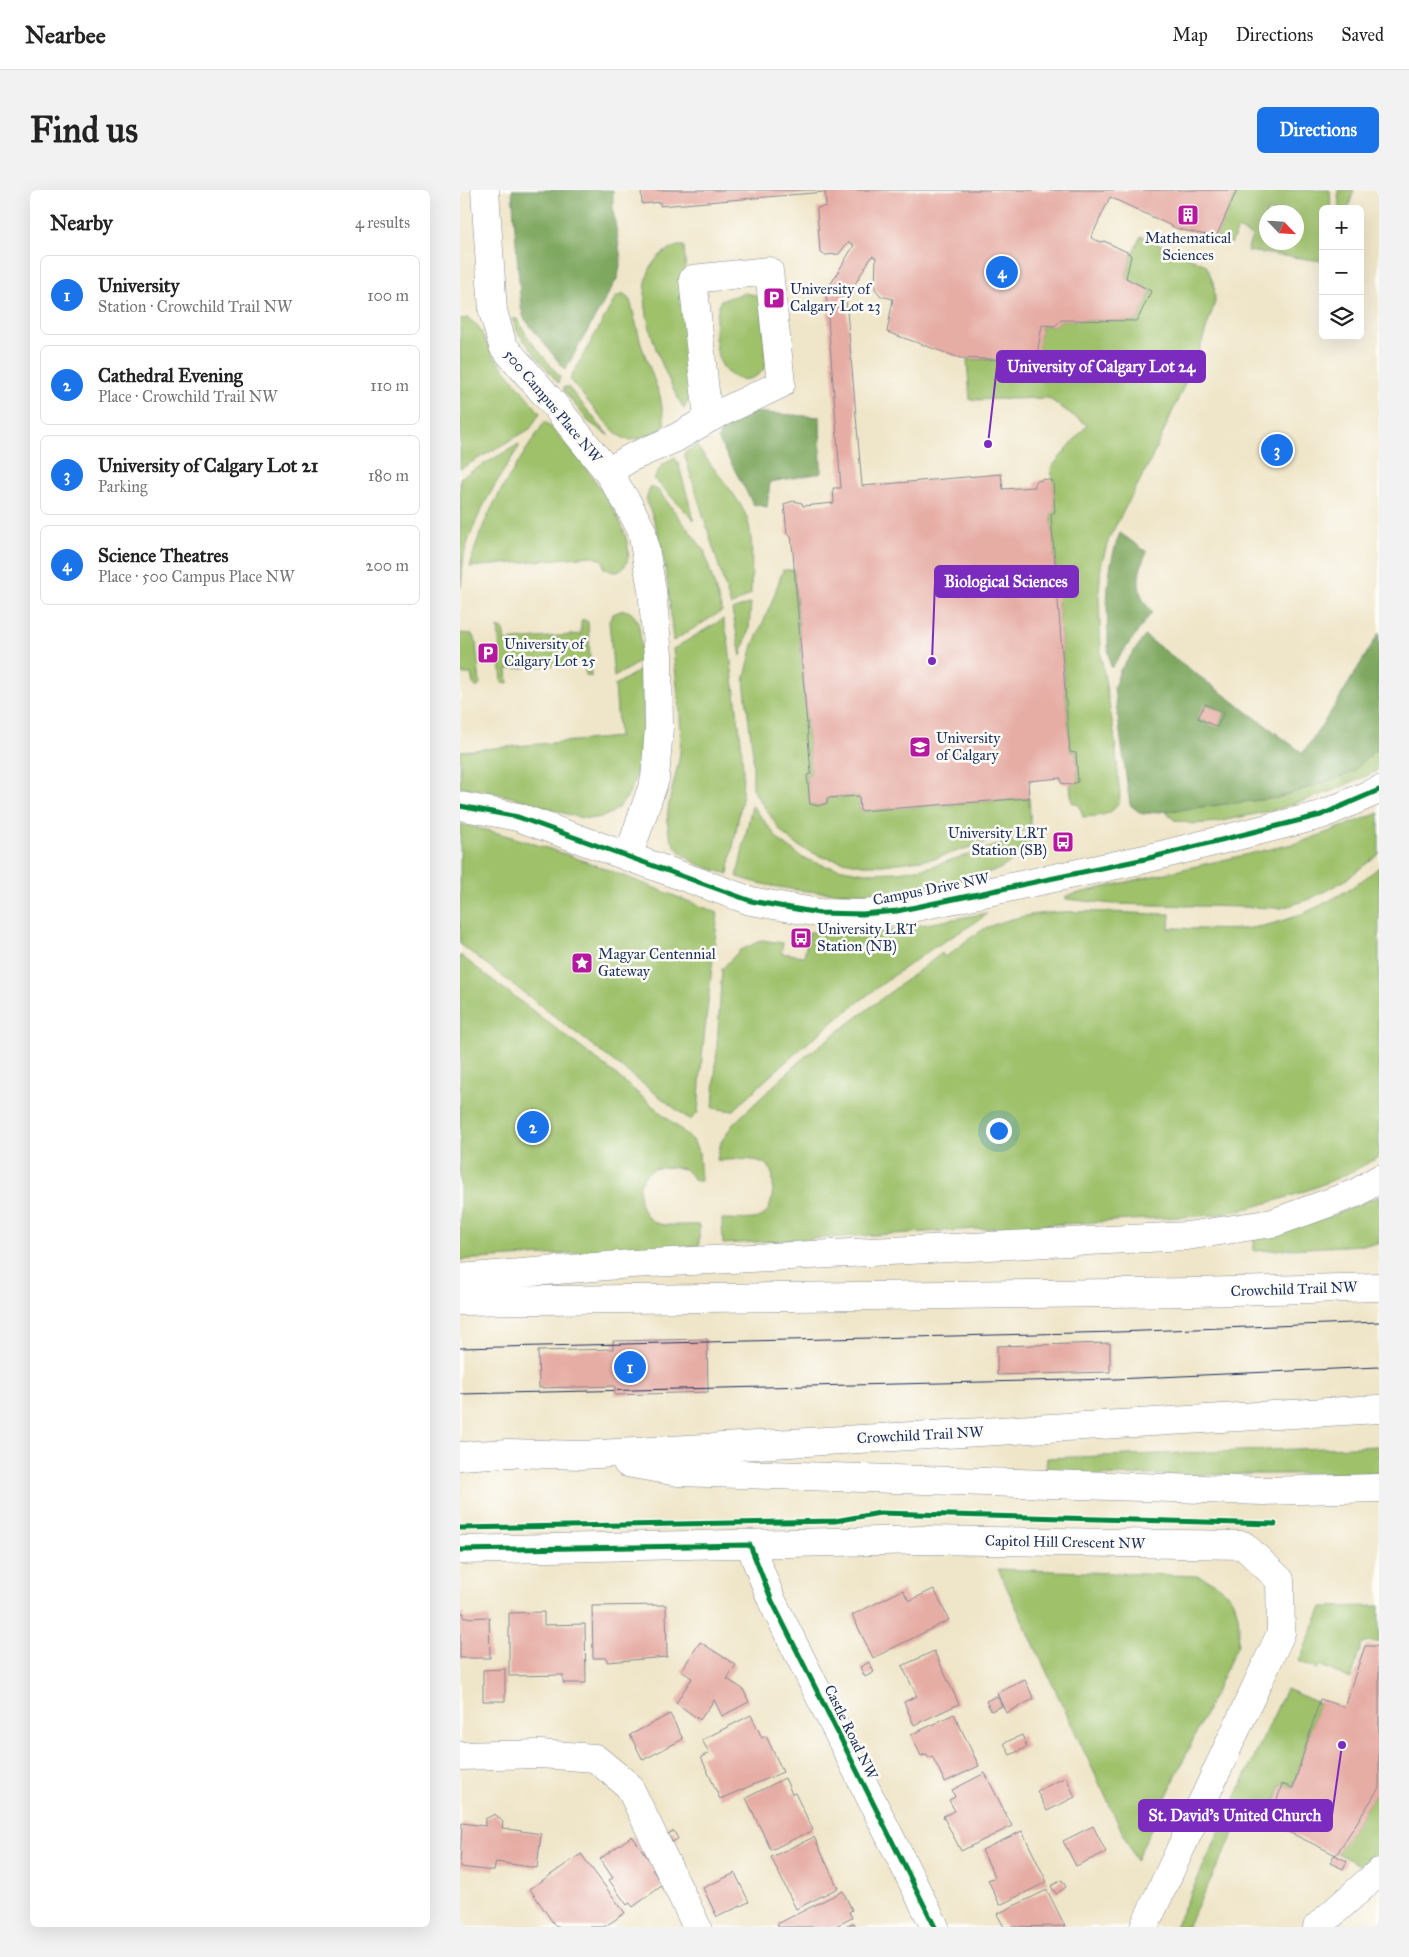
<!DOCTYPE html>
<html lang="en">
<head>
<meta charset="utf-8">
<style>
  :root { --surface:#fff; --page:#f2f2f2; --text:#222; --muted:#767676; --line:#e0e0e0; --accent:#1a73e8 }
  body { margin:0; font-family:"IM FELL Great Primer",serif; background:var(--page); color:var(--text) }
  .controls { position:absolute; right:15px; top:15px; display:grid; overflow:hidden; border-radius:8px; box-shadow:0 5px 20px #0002 }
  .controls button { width:45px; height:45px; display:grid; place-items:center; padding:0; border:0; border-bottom:1px solid var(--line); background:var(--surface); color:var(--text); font:25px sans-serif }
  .compass { position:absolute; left:799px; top:15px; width:45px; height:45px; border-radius:50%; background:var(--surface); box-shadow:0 5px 20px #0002; rotate:115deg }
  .you { position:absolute; left:538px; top:940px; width:18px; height:18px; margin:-12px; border:4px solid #fff; border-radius:50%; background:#1a73e8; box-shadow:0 0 0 8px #1a73e833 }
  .badge { display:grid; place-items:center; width:32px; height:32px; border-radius:50%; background:var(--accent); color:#fff; font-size:16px; font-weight:700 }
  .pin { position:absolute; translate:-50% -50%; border:2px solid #fff; box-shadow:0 1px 5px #0006 }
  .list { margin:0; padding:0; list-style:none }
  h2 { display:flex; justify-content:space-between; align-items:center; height:65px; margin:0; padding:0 20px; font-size:21px }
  h2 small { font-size:16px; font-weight:400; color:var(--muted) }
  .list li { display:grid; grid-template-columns:32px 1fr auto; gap:15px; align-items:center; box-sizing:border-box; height:80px; margin:0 10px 10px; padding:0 10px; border:1px solid var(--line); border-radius:8px }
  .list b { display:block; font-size:19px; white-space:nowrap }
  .list p { margin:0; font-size:16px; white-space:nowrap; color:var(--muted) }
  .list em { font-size:16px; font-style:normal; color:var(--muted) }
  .icon { flex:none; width:28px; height:28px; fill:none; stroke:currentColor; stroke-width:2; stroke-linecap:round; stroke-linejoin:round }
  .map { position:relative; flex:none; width:919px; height:1737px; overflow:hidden; border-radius:8px }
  header { display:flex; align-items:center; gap:30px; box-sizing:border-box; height:70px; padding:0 25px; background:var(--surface); border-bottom:1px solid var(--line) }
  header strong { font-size:24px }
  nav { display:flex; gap:28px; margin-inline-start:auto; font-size:18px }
  .intro { display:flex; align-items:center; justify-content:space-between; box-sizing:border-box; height:120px; padding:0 30px }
  h1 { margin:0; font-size:35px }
  .button { padding:12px 22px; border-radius:8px; background:var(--accent); color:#fff; font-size:18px; font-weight:700 }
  main { display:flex; gap:30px; padding:0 30px }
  aside { flex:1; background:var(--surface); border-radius:8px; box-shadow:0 5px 20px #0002 }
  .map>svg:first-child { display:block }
  .green { fill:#9ec16a; stroke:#5c7864; fill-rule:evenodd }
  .forest { fill:#7ea75e; stroke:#4c6b5e }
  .building { fill:#e6ada5 }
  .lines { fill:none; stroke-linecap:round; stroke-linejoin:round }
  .minor-casing { stroke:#858a93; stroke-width:29 }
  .highway-casing { stroke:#858a93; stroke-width:29 }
  .minor { stroke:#fff; stroke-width:28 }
  .highway { stroke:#fff; stroke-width:28 }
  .tram { stroke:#1b2f5e; stroke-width:1 }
  .cycleway-casing { stroke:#fdfcf7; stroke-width:8 }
  .cycleway { stroke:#00873e; stroke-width:5 }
  .labels { text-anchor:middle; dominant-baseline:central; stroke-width:5; stroke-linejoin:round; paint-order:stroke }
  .poi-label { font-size:15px; fill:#1b2f5e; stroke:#fdfcf7; text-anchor:start }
  .street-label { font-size:15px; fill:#1b2f5e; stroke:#fdfcf7 }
  .leader { fill:none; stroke:#7b2cbf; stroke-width:2 }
  .callout-dot { fill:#7b2cbf; stroke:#fdfcf7; stroke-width:2 }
  .callout { fill:#7b2cbf; stroke:#7b2cbf; stroke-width:2 }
  .callout-label { font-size:16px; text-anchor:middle; font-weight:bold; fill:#fff }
</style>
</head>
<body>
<header>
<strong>Nearbee</strong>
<nav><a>Map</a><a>Directions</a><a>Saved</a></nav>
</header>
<div class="intro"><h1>Find us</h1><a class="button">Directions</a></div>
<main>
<aside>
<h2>Nearby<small>4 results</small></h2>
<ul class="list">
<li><span class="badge">1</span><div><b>University</b><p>Station · Crowchild Trail NW</p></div><em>100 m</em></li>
<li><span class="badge">2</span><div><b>Cathedral Evening</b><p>Place · Crowchild Trail NW</p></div><em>110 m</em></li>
<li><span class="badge">3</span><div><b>University of Calgary Lot 21</b><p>Parking</p></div><em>180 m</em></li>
<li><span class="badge">4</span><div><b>Science Theatres</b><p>Place · 500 Campus Place NW</p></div><em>200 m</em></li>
</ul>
</aside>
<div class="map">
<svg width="919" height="1737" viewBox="0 0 919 1737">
  <rect width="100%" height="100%" fill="#fdfcf7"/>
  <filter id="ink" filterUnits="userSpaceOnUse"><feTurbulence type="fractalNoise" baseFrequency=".02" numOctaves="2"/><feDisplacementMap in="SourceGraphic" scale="10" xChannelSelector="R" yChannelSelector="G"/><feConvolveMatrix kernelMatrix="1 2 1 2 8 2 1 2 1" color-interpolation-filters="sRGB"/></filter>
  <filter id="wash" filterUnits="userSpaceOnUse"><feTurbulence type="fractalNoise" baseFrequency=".0096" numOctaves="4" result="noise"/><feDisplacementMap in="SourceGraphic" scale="20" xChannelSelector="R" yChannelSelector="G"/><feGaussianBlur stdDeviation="1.12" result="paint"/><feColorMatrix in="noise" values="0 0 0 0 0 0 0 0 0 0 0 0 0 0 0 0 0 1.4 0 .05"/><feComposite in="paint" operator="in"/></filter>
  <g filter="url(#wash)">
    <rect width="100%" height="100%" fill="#efe5c8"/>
    <g class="green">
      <path d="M777 0H870L871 19H863V71L787 61 792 46 778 39 771 54 756 47ZM806 22H836V52H806Z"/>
      <path d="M878 0H894L888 19H879Z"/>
      <path d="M681 46 746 75 754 95 755 112 738 164 691 270 649 348 641 376 639 403 641 466 654 543 660 606C657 626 639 626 623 627L620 616 612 612 610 595 618 592 616 563 610 562 591 324 595 322 591 278 627 235 588 208 510 210 507 169 575 171 582 135 595 136 601 130 677 131 691 101 666 88 671 66Z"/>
      <path d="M218 56H224L233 182 232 202 224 219C202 181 152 75 218 56Z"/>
      <path d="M285 103 295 105 302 111 306 177C298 186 291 191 279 189 250 182 252 130 261 110Z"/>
      <path d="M163 104 170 110 182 157 200 206 205 236C194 242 178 253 165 249 154 246 119 200 110 189L156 107Z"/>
      <path d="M8 128 18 136 33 165 80 223 70 239 0 279V129Z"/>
      <path d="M52 129H57L69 149 100 187 98 193 58 143Z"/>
      <path d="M104 197H108L149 246 129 232 104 201Z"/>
      <path d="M85 231C108 253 188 347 164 377 158 385 152 382 144 378L143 370 131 366 10 377C22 322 55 278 85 231Z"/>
      <path d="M59 254V257C38 289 16 323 5 361 2 371 3 391 0 398V288Z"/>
      <path d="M236 255C250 275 282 310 288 331 294 354 291 381 291 404L271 416 224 263Z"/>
      <path d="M215 268 218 273 234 330 194 289 202 275Z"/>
      <path d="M190 297 198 300 244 360 262 421 213 451C208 399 207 358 186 310Z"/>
      <path d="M323 380H334L351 584 347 585 350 614 358 616 367 613V608L399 606 400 621 569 608 571 638 476 668 423 675H403L362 667 340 657 322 643 293 600V565L284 491 293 455 311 414Z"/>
      <path d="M291 413 289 438 281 466 272 420Z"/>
      <path d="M163 420C184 422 180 454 181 471L154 487 149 431 153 424Z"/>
      <path d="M123 429 128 432 131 487 126 485 124 473 47 479 48 493H42L38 437 43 439 45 451 121 444V432Z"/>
      <path d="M263 429 268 449 281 551 283 580 282 609 268 684C256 680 242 677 232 671 188 645 216 600 220 562 223 528 216 493 213 459Z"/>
      <path d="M0 443 12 444 16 453 20 494 17 498 13 494 11 484H0Z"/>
      <path d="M182 479C184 523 192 642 118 627 105 624 91 619 78 615 52 607 27 600 0 597V561L159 547 155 495Z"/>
      <path d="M919 556V578L915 582 869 602 819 619 757 632 734 634 714 630 706 621 817 608 892 583Z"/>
      <path d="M292 615 319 650 343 668 366 676 405 683 438 682 470 677 569 645 572 659C557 663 550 675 537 680 452 703 363 714 277 687Z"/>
      <path d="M919 623V664L884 691 850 709 822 718 653 714 606 709V706L841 652Z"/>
      <path d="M0 634C89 653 173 690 258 723L242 866 238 923 230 930 0 754Z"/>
      <path d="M919 677V967C869 996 813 1014 756 1025L263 1054 262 1029C295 1029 311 1036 313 997 313 989 313 980 307 975 296 966 270 971 257 970L261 952 273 934 343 868 482 763 485 767C498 758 512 745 526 738 581 713 651 724 710 724L709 738C734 738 774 742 797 737 839 730 886 705 919 677Z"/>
      <path d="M527 723C524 729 483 752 473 758 401 807 335 860 273 921L253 918 262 779 279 761 302 750 323 753 321 763 344 766 349 742H422Z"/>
      <path d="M0 765 154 883 233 950 239 963 241 991H236L225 979C216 978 204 976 194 979 172 988 176 1024 196 1033 207 1037 226 1034 239 1035V1056L0 1070Z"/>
      <path d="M919 1006V1054L794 1061V1045L872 1026Z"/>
      <path d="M919 1256V1283L585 1286 587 1268Z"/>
      <path d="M538 1379 739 1386C774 1400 782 1417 778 1454L676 1671Z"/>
      <path d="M919 1416V1452L902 1453 891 1489 859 1475 857 1480 839 1471 862 1417Z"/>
      <path d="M826 1499 859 1513 833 1598 821 1594 808 1636 777 1637 727 1737H715Z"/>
      <path d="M919 1598V1661L902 1676 877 1663Z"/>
    </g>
    <g class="forest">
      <path d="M52 0H153V20L161 69 158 87 105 180 64 128 61 117Z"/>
      <path d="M291 222 360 227 361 283 310 292 307 317 293 314 258 249 264 235Z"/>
      <path d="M660 343 687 362C676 383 675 404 692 422L651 478C648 467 648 454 648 443 646 407 647 376 660 343Z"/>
      <path d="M919 443V556L892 583 817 608 682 624 670 615 654 498 660 480 685 446 843 563 876 514Z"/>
    </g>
    <g id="blocks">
      <g class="building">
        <path d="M181 0H777L756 47 718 39 650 7 631 48 641 52 644 51 669 63 671 66 666 88 691 101 677 131 601 130 595 136 582 135 576 171 500 168 427 142 433 109 421 106 415 99 416 68 412 66 386 109 402 296 541 284 543 299 575 297V292L584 289 593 291 595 322 591 324 610 562 616 563 618 592 610 595 601 593V588L568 591 569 608 400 621 399 606 367 608V613L358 616 350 614 347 585 351 584 333 363 331 346 327 344 324 314 333 311 342 313 343 316 374 313 373 298H381L366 102 394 55 388 52 379 64 364 65 360 62 357 21V18L366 16 365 2 200 16V12L182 14Z"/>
        <path d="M745 514 764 523 757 537 738 528Z"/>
        <path d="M247 1149 248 1202 155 1205V1196L79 1198 78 1161 153 1159V1151Z"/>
        <path d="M650 1153V1182L537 1185V1156Z"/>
        <path d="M474 1399 489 1430 413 1468 392 1425 443 1400 449 1411Z"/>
        <path d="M206 1415 207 1467 147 1472V1468H133L132 1416Z"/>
        <path d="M84 1422V1435L125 1434 126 1493H103V1485L49 1486V1423Z"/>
        <path d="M0 1423H4V1428L29 1427 30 1468H0Z"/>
        <path d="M240 1452 276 1475 267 1489 283 1499 289 1512 262 1526 254 1510 240 1530 216 1513 232 1488 221 1481Z"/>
        <path d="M905 1456H919V1598L876 1665 810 1633 822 1594 833 1598 860 1509 884 1517Z"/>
        <path d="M474 1461 499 1514 454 1535 444 1512 457 1506 442 1476Z"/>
        <path d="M409 1472 414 1482 405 1487 400 1477Z"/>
        <path d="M45 1479V1511H23V1480Z"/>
        <path d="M565 1490 574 1509 546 1523 537 1503Z"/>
        <path d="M537 1506 542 1516 531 1521 526 1511Z"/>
        <path d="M210 1524 223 1549 183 1570 170 1545Z"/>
        <path d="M494 1524 519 1576 485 1592 472 1566 468 1568 467 1564 461 1566 451 1545Z"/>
        <path d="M291 1525 302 1548 306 1546 323 1582 260 1609 241 1567 249 1563 242 1550Z"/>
        <path d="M562 1545 567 1557 550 1565 544 1553Z"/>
        <path d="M525 1583 552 1636 501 1661 483 1626 495 1621 489 1610 495 1607 492 1600Z"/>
        <path d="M606 1587 615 1607 587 1621 577 1601Z"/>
        <path d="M325 1588 332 1604 335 1603 353 1640 311 1660 286 1608Z"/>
        <path d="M35 1624 43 1632 42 1638 81 1644 77 1678 36 1672 34 1681 0 1677 2 1633 25 1636V1629Z"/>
        <path d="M633 1636 646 1662 616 1676 603 1651Z"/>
        <path d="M214 1641 218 1649 212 1652 208 1644Z"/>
        <path d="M562 1641 587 1692 540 1715 528 1690 535 1687 522 1660Z"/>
        <path d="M172 1646 195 1678 192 1680 203 1695 173 1717 170 1713 167 1715 149 1690 153 1688 140 1669Z"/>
        <path d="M354 1647 378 1698 336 1719 311 1667Z"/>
        <path d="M121 1664 165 1723 144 1737H96L70 1699Z"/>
        <path d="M874 1665 887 1671 883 1679 870 1673Z"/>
        <path d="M275 1683 289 1712 257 1727 243 1698Z"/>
        <path d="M602 1690 606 1697 596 1704 591 1696Z"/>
        <path d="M587 1700 605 1736 544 1737 537 1724Z"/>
        <path d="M383 1701 392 1720 389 1722 392 1728 374 1737H319L317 1734Z"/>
        <path d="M394 1733 396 1737H385Z"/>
      </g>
    </g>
  </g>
  <g filter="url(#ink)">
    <use href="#blocks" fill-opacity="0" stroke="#858a93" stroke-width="1"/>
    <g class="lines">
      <g class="minor-casing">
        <g id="minor">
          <path d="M25 0 33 121 43 156 92 212 148 282 168 314 182 341 192 400 198 465 199 537 195 589 168 667"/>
          <path d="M148 282 172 267 214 249 248 229 321 194 309 81 233 89 248 229"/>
          <path d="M0 616 58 627 291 711 359 723 402 724 437 721 685 669 861 625 919 600"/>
          <path d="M290 1355 312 1411 475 1737"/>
          <path d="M0 1360 465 1350 783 1355 820 1390 821 1443 684 1737"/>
          <path d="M0 1566 80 1564 135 1568 169 1596 237 1737"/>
          <path d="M857 1737 919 1682"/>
        </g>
      </g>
      <g class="highway-casing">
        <g id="highway">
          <path d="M0 1088 171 1074 727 1046 813 1033 896 1003 919 989"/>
          <path d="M0 1111 735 1102 919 1097"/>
          <path d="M0 1266 48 1263 122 1265 919 1219"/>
          <path d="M167 1273 218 1282 803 1301 919 1298"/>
        </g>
      </g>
      <use href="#minor" class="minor"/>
      <use href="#highway" class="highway"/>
      <g class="tram">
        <path d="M0 1158 657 1142 919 1132"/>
        <path d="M0 1204 655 1189 919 1177"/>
      </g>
      <g class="cycleway-casing">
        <g id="cycleway">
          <path d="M0 616 58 627 291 711 359 723 402 724 437 721 685 669 861 625 919 600"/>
          <path d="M0 1338 375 1331 420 1323 815 1334"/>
          <path d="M0 1360 290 1355 312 1411 475 1737"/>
        </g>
      </g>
      <use href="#cycleway" class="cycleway"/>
    </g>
  </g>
  <defs>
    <g id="building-square" transform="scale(1.125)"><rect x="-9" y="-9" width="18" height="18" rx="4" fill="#b5179e" stroke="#fdfcf7"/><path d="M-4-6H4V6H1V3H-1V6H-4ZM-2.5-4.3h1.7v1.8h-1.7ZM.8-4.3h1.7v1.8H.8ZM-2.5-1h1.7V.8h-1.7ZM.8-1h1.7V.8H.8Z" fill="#fff"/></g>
    <g id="parking-square" transform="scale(1.125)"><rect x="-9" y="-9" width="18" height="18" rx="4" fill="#b5179e" stroke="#fdfcf7"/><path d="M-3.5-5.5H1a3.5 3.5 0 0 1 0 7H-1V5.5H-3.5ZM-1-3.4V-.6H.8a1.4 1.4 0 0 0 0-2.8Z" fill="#fff"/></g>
    <g id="university-square" transform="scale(1.125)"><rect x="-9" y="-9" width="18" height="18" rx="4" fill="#b5179e" stroke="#fdfcf7"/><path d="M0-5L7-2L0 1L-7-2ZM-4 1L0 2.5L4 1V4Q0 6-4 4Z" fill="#fff"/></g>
    <g id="bus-square" transform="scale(1.125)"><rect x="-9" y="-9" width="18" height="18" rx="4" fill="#b5179e" stroke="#fdfcf7"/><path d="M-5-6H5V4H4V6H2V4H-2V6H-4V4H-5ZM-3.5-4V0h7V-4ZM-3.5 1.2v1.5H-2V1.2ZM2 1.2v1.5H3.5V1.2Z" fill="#fff"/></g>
    <g id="sight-square" transform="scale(1.125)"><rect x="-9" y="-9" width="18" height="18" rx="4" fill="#b5179e" stroke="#fdfcf7"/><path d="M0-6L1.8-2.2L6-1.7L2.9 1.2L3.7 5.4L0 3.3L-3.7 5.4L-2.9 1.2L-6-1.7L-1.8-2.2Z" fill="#fff"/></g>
  </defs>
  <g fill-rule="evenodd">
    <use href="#building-square" x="728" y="25"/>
    <use href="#parking-square" x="314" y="108"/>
    <use href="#parking-square" x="28" y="463"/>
    <use href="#university-square" x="460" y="557"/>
    <use href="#bus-square" x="603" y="652"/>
    <use href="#bus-square" x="341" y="748"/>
    <use href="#sight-square" x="122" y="773"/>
  </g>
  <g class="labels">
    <g class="poi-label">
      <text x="728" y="48" text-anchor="middle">Mathematical<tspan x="728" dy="17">Sciences</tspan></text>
      <text x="330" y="99">University of<tspan x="330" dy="17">Calgary Lot 23</tspan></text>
      <text x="44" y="454">University of<tspan x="44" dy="17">Calgary Lot 25</tspan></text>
      <text x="476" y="548">University<tspan x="476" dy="17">of Calgary</tspan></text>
      <text x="587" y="643" text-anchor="end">University LRT<tspan x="587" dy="17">Station (SB)</tspan></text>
      <text x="357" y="739">University LRT<tspan x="357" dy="17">Station (NB)</tspan></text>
      <text x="138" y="764">Magyar Centennial<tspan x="138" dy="17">Gateway</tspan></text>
    </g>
    <g class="street-label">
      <text transform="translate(93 216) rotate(50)">500 Campus Place NW</text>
      <text transform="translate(471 699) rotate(-11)">Campus Drive NW</text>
      <text transform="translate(834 1099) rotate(-2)">Crowchild Trail NW</text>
      <text transform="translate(460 1245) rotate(-3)">Crowchild Trail NW</text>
      <text transform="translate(605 1352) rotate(1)">Capitol Hill Crescent NW</text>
      <text transform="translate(391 1542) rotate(64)">Castle Road NW</text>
    </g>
  </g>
  <path class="leader" d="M528 254L537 176M472 471L475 392M882 1555L872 1625"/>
  <g class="callout-dot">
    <circle cx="528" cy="254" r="5"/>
    <circle cx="472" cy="471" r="5"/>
    <circle cx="882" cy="1555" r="5"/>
  </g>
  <g class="callout">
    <rect x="537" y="161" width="208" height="31" rx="5"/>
    <rect x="475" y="376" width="143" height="31" rx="5"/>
    <rect x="679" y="1610" width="193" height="31" rx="5"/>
  </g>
  <g class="callout-label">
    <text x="641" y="182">University of Calgary Lot 24</text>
    <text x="546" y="397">Biological Sciences</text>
    <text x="775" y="1631">St. David's United Church</text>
  </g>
</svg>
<div class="controls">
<button>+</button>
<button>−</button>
<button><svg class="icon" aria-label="layers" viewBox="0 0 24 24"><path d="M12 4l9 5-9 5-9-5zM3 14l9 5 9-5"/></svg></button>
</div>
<svg class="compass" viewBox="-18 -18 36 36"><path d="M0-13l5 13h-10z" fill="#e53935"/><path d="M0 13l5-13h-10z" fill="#767676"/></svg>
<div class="you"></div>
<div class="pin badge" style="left:170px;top:1177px">1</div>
<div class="pin badge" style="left:73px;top:937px">2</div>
<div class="pin badge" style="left:817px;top:260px">3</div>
<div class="pin badge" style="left:542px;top:82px">4</div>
</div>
</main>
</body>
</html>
